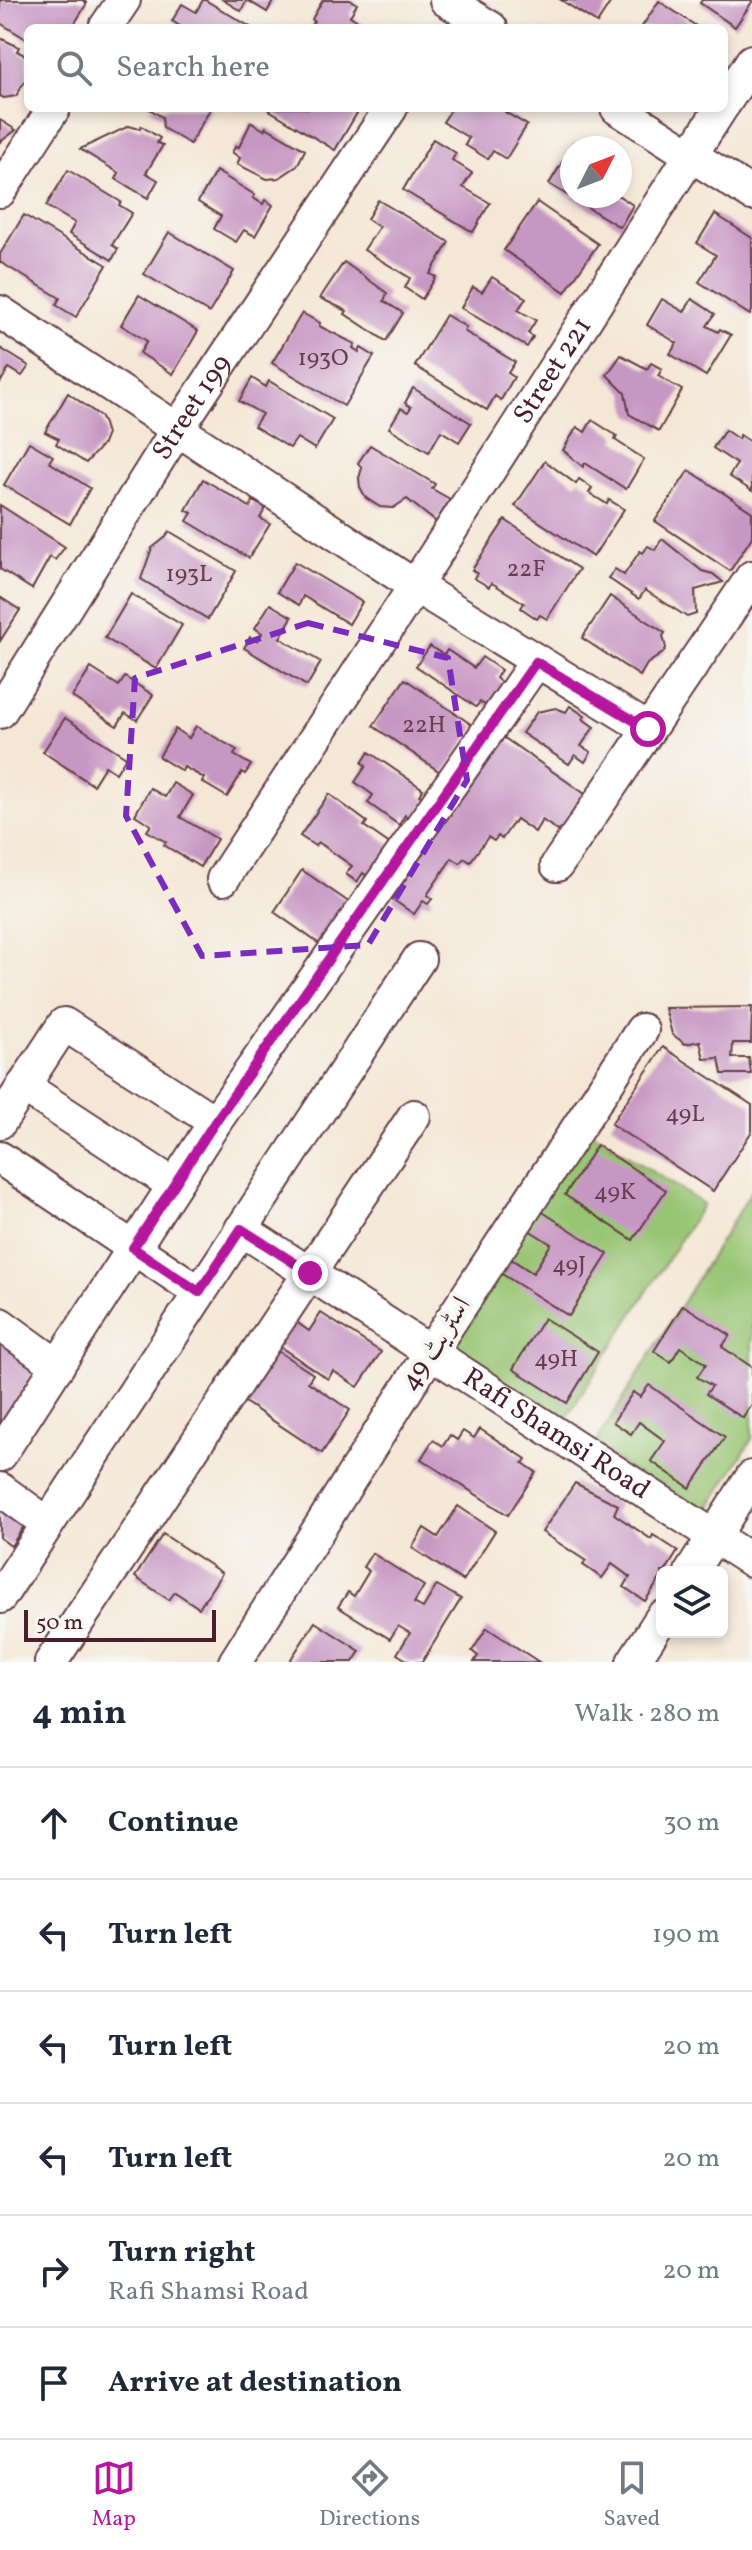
<!DOCTYPE html>
<html lang="en">
<head>
<meta charset="utf-8">
<style>
  :root { --surface:#fff; --page:#f2f2f3; --text:#1f2937; --muted:#747a83; --line:#e0e1e3; --accent:#b5179e }
  body { margin:0; font-family:Vollkorn,Amiri,serif; background:var(--page); color:var(--text) }
  .controls { position:absolute; right:24px; bottom:24px; display:grid; overflow:hidden; border-radius:12px; box-shadow:0 4px 12px #0003 }
  .controls button { width:72px; height:72px; display:grid; place-items:center; padding:0; border:0; border-bottom:2px solid var(--line); background:var(--surface); color:var(--text); font:40px sans-serif }
  .compass { position:absolute; left:560px; top:136px; width:72px; height:72px; border-radius:50%; background:var(--surface); box-shadow:0 4px 12px #0003; rotate:48deg }
  .scale { position:absolute; left:24px; bottom:20px; width:192px; box-sizing:border-box; padding-left:8px; border:4px solid #4a1f2b; border-top:0; font-size:22px; line-height:28px; white-space:nowrap; color:#4a1f2b; -webkit-text-stroke:6px #f6f6f2; paint-order:stroke }
  .stop { position:absolute; width:24px; height:24px; margin:-18px; border:6px solid #b5179e; border-radius:50%; background:#fff }
  .stop.end { background:#b5179e; border-color:#fff; box-shadow:0 2px 8px #0008 }
  .list { margin:0; padding:0; list-style:none }
  h2 { display:flex; justify-content:space-between; align-items:center; height:104px; margin:0; padding:0 32px; font-size:34px }
  h2 small { font-size:26px; font-weight:400; color:var(--muted) }
  .list li { display:grid; grid-template-columns:52px 1fr auto; gap:24px; align-items:center; box-sizing:border-box; height:112px; padding:0 32px; border-top:2px solid var(--line) }
  .list b { display:block; font-size:30px; white-space:nowrap }
  .list p { margin:0; font-size:26px; white-space:nowrap; color:var(--muted) }
  .list em { font-size:26px; font-style:normal; color:var(--muted) }
  .icon { flex:none; width:44px; height:44px; fill:none; stroke:currentColor; stroke-width:2; stroke-linecap:round; stroke-linejoin:round }
  .map { position:relative; flex:none; width:752px; height:1662px; overflow:hidden }
  .search { position:absolute; background:var(--surface); box-shadow:0 4px 12px #0003; left:24px; right:24px; top:24px; height:88px; display:flex; align-items:center; gap:20px; box-sizing:border-box; padding:0 28px; border-radius:12px; color:var(--muted); font-size:30px }
  .sheet { height:776px; background:var(--surface) }
  nav { display:flex; justify-content:space-around; align-items:center; box-sizing:border-box; height:112px; border-top:2px solid var(--line); background:var(--surface); font-size:22px; color:var(--muted) }
  nav a { display:grid; justify-items:center; gap:4px }
  nav .on { color:var(--accent) }
  .map>svg:first-child { display:block }
  .green { fill:#98c573; stroke:#71724f; stroke-width:2 }
  .building { fill:#c797c3 }
  .lines { fill:none; stroke-linecap:round; stroke-linejoin:round }
  .minor-casing { stroke:#643d44; stroke-width:36 }
  .minor { stroke:#fff; stroke-width:32 }
  .route { stroke:#b5179e; stroke-width:10 }
  .marked { fill:none; stroke:#7b2cbf; stroke-width:6; stroke-dasharray:16 10; stroke-linejoin:round }
  .labels { text-anchor:middle; dominant-baseline:central; stroke-width:8; stroke-linejoin:round; paint-order:stroke }
  .number-label { font-size:24px; fill:#693d51 }
  .street-label { font-size:28px; fill:#4a1f2b; stroke:#f6f6f2 }
</style>
</head>
<body>
<div class="map">
<svg width="752" height="1662" viewBox="0 0 752 1662">
  <rect width="100%" height="100%" fill="#f6f6f2"/>
  <filter id="ink" filterUnits="userSpaceOnUse"><feTurbulence type="fractalNoise" baseFrequency=".0125" numOctaves="2"/><feDisplacementMap in="SourceGraphic" scale="16" xChannelSelector="R" yChannelSelector="G"/><feConvolveMatrix kernelMatrix="1 2 1 2 8 2 1 2 1" color-interpolation-filters="sRGB"/></filter>
  <filter id="wash" filterUnits="userSpaceOnUse"><feTurbulence type="fractalNoise" baseFrequency=".006" numOctaves="4" result="noise"/><feDisplacementMap in="SourceGraphic" scale="32" xChannelSelector="R" yChannelSelector="G"/><feGaussianBlur stdDeviation="1.8" result="paint"/><feColorMatrix in="noise" values="0 0 0 0 0 0 0 0 0 0 0 0 0 0 0 0 0 1.4 0 .05"/><feComposite in="paint" operator="in"/></filter>
  <g filter="url(#wash)">
    <rect width="100%" height="100%" fill="#f5e7d5"/>
    <g class="green">
      <path d="M587 1129 703 1204 561 1426 445 1351Z"/>
      <path d="M752 1190V1439L708 1509 695 1512 594 1446Z"/>
    </g>
    <g id="blocks">
      <g class="building">
        <path d="M0 0H82L87 3 72 28H28V40L0 23Z"/>
        <path d="M203 0H205L252 28H179L180 26 172 21 182 4 196 12Z"/>
        <path d="M223 0H274L267 12 247 0 241 11Z"/>
        <path d="M323 0H350L357 4 350 16 369 28H310L314 21 312 19Z"/>
        <path d="M561 0H612L597 23Z"/>
        <path d="M702 0H752V2L735 27 700 3Z"/>
        <path d="M659 1 699 28H641Z"/>
        <path d="M0 38 19 47 17 51 28 57V75L16 96 4 98 0 96Z"/>
        <path d="M148 108H211L190 144 163 128 162 117Z"/>
        <path d="M266 108H360L335 150Z"/>
        <path d="M452 108H507L505 112 527 125 506 159 493 151 488 159 465 145 469 138 443 122Z"/>
        <path d="M0 120 16 130 0 142Z"/>
        <path d="M251 122 264 130 266 127 305 150 297 166 279 178 267 179 237 164 240 158 232 152 236 146 239 147Z"/>
        <path d="M129 126 140 129 141 126 160 138 157 143 163 145 146 173 158 180 148 198 116 179 119 173 80 149Z"/>
        <path d="M433 139 456 153 452 160 472 173 463 187 490 203 473 232 403 190Z"/>
        <path d="M574 143 582 148H572V196H619L633 205 620 227 549 184Z"/>
        <path d="M68 170 121 202 119 205 132 213 112 245 118 249 112 260 69 234 75 223 46 206Z"/>
        <path d="M216 171 255 195 253 198 263 204 265 200 273 205 255 236 244 230 236 242 214 229 221 216 198 202Z"/>
        <path d="M378 200 449 242 430 274 436 277 422 299 405 288 410 278 364 250 379 227 367 219Z"/>
        <path d="M537 202 598 244 565 292 504 250Z"/>
        <path d="M715 214 752 238V311L750 315 699 282 716 255 697 243Z"/>
        <path d="M24 215 107 265 76 317 56 305 60 298 0 262V254Z"/>
        <path d="M169 232 234 271 209 313 144 274Z"/>
        <path d="M344 262 387 293 384 301 403 313 386 341 345 314 347 311 320 298Z"/>
        <path d="M492 277 526 298 518 310 536 320 528 333 533 337 527 347 461 308 473 287 482 292Z"/>
        <path d="M139 295 198 331 173 374 140 353 147 341 121 325Z"/>
        <path d="M662 299 684 312 692 299 715 314 707 326 718 332 720 329 731 335 706 376 670 354 677 343 647 325Z"/>
        <path d="M302 313 320 323 319 326 355 344 353 348 359 352 361 348 374 356 344 406 272 363Z"/>
        <path d="M446 315 466 327 464 331 515 362 508 373 514 377 501 400 495 396 487 410 415 366Z"/>
        <path d="M0 348 29 366 22 376 9 368 0 383Z"/>
        <path d="M621 355 647 369 651 363 662 369 658 376 682 390 659 431 629 414 625 393 607 375Z"/>
        <path d="M252 378 266 387 269 381 333 419 315 449 297 438 290 448 254 426 262 414 239 401Z"/>
        <path d="M413 388 471 423 459 442 441 431 429 452 389 428 401 408 408 412 411 407 405 403Z"/>
        <path d="M68 393 100 416 104 424 107 434 103 444 86 463 56 444 59 439 45 432Z"/>
        <path d="M592 420 617 436 615 440 644 459 626 489 585 463 583 467 563 450 577 427 585 432Z"/>
        <path d="M725 430 738 439 740 435 752 443V491L729 476 737 464 713 448Z"/>
        <path d="M29 442 53 456 49 462 90 488 70 524 4 485Z"/>
        <path d="M370 445 435 484 432 489 450 499 436 522 407 499 393 508 380 507 366 498 360 487 359 478 362 468 358 463Z"/>
        <path d="M545 461 576 484 579 479 592 488 589 493 607 504 609 500 624 509 593 557 515 506Z"/>
        <path d="M689 470 752 512V537L730 571 655 521Z"/>
        <path d="M203 479 250 507 253 501 266 508 260 518 270 524 249 558 187 521 192 513 186 510Z"/>
        <path d="M0 505 65 547 55 560 50 557 32 589 0 569Z"/>
        <path d="M505 520 579 569 547 619 540 615 537 619 521 608 524 603 492 583 489 587 474 578 477 573 472 570Z"/>
        <path d="M169 531 236 571 208 619 141 579 152 548 166 537Z"/>
        <path d="M662 539 702 571 713 574 723 582 695 590 696 614 687 617 645 590 639 599 608 578 615 569 624 575 640 551 643 553 648 546 655 550Z"/>
        <path d="M295 562 362 602 349 624 303 596 299 605 277 592Z"/>
        <path d="M131 594 182 625 156 669 105 638Z"/>
        <path d="M610 596 665 633 663 636 666 648 663 653 647 664 640 676 582 638Z"/>
        <path d="M0 597 20 610 0 641Z"/>
        <path d="M270 604 292 617 280 638 321 662 307 686 244 648 250 637 258 641 262 633 255 628Z"/>
        <path d="M430 646 444 655 447 650 474 668 482 657 501 670 496 678 505 686 490 708 480 702 476 707 416 666Z"/>
        <path d="M91 668 119 686 125 677 153 695 137 720 125 713 117 726 72 697Z"/>
        <path d="M405 679 475 727 443 774 373 726Z"/>
        <path d="M570 706 585 716 583 719 594 727 581 746 591 752 585 762 575 755 569 764 522 733 537 712 556 708 566 712Z"/>
        <path d="M65 718 126 757 116 773 105 766 93 785 43 752Z"/>
        <path d="M196 726 237 750 234 755 251 765 245 774 242 772 227 797 202 782 204 778 184 767 182 771 159 757 175 729 189 738Z"/>
        <path d="M503 737 585 794 560 832 542 820 535 832 516 819 502 839 498 836 494 841 488 837 470 862 464 858 460 863 452 858 427 895 432 899 428 904 423 901 414 914 392 899Z"/>
        <path d="M369 752 423 789 419 795 427 800 412 821 405 815 399 825 368 803 373 795 355 782 366 766 362 763Z"/>
        <path d="M173 783 193 795 180 817 217 839 200 867 164 845 166 842 147 831 151 825 135 815 150 788 165 797Z"/>
        <path d="M329 794 367 822 364 826 394 847 372 880 363 873 357 882 346 874 352 866 318 842 315 846 300 836Z"/>
        <path d="M302 870 350 903 321 945 274 912Z"/>
        <path d="M752 1007 751 1043H733L732 1058H749L751 1074H722L719 1058 704 1059 700 1041 685 1044 672 1034 665 1008Z"/>
        <path d="M663 1047 752 1105V1131L713 1191 611 1124Z"/>
        <path d="M597 1145 666 1190 633 1240 565 1195Z"/>
        <path d="M541 1211 608 1254 569 1316 502 1274 511 1259 533 1273 551 1244 529 1230Z"/>
        <path d="M683 1305 730 1335 722 1347 752 1367V1404L743 1418 706 1394 712 1386 697 1377 706 1364 680 1347 671 1362 654 1351Z"/>
        <path d="M321 1313 381 1352 358 1387 333 1371 328 1379 279 1346 295 1321 309 1331Z"/>
        <path d="M544 1318 598 1352 567 1403 513 1369Z"/>
        <path d="M0 1338 38 1366 0 1426Z"/>
        <path d="M276 1350 313 1374 308 1382 350 1410 322 1453 243 1401Z"/>
        <path d="M649 1385 725 1437 690 1488 651 1461 665 1441 639 1422 631 1434 613 1422 633 1392 640 1397Z"/>
        <path d="M480 1429 526 1459 523 1463 536 1472 508 1515 421 1459 433 1440 443 1446 450 1435 457 1440 463 1431 474 1438Z"/>
        <path d="M575 1483 618 1505 614 1514 651 1539 653 1535 678 1551 665 1572H662V1576L645 1601 624 1587 630 1577 612 1564 602 1578 583 1565 586 1561 542 1532Z"/>
        <path d="M0 1501 28 1520 11 1546 0 1538Z"/>
        <path d="M458 1506 495 1531 463 1581 412 1548 424 1528 438 1537Z"/>
        <path d="M163 1534 222 1573 199 1608 175 1592 169 1600 135 1577Z"/>
        <path d="M372 1553 424 1586 414 1603 423 1608 437 1585 461 1599 422 1662H410L397 1654 410 1633 398 1626 390 1639 338 1607 348 1592 354 1596 369 1571 363 1567Z"/>
        <path d="M315 1622 360 1651 353 1662H289Z"/>
        <path d="M487 1628 539 1662H474L478 1656 472 1651Z"/>
      </g>
    </g>
  </g>
  <g filter="url(#ink)">
    <use href="#blocks" fill-opacity="0" stroke="#643d44" stroke-width="2"/>
    <g class="lines">
      <g class="minor-casing">
        <g id="minor">
          <path d="M446 0 491 28"/>
          <path d="M105 28 124 0"/>
          <path d="M724 104 752 61"/>
          <path d="M617 108 752 194"/>
          <path d="M0 191 54 108"/>
          <path d="M0 312 415 586 648 729"/>
          <path id="s1" d="M0 712 178 428 391 108"/>
          <path d="M557 865 752 577"/>
          <path id="s2" d="M223 879 415 586 721 108"/>
          <path d="M23 1086 174 1185"/>
          <path d="M0 1122 64 1024 215 1122"/>
          <path d="M0 1158 199 1292"/>
          <path id="s3" d="M241 1229 752 1561"/>
          <path d="M0 1324 58 1366"/>
          <path d="M0 1455 215 1122 536 662"/>
          <path d="M0 1489 47 1523"/>
          <path d="M691 1572 752 1477"/>
          <path d="M0 1597 419 959"/>
          <path d="M51 1662 414 1116"/>
          <path d="M235 1662 431 1351 642 1030"/>
          <path d="M633 1662 662 1617"/>
        </g>
      </g>
      <use href="#minor" class="minor"/>
    </g>
  </g>
  <g class="lines" filter="url(#ink)">
    <path class="route" d="M310 1273 241 1229 199 1292 133 1248 215 1122 536 662 648 729"/>
  </g>
  <path class="marked" d="M308 623 448 658 467 780 368 945 202 956 126 816 135 678Z"/>
  <g class="labels">
    <g class="number-label">
      <text x="323" y="359">193O</text>
      <text x="526" y="570">22F</text>
      <text x="189" y="575">193L</text>
      <text x="424" y="726">22H</text>
      <text x="685" y="1115">49L</text>
      <text x="615" y="1193">49K</text>
      <text x="569" y="1266">49J</text>
      <text x="556" y="1360">49H</text>
    </g>
    <g class="street-label">
      <text stroke="none"><textPath href="#s2" startOffset="606">Street 221</textPath></text>
      <text stroke="none"><textPath href="#s1" startOffset="360">Street 199</textPath></text>
      <text transform="translate(436 1344) rotate(-57)">اسٹریٹ 49</text>
      <text stroke="none"><textPath href="#s3" startOffset="376">Rafi Shamsi Road</textPath></text>
    </g>
  </g>
</svg>
<div class="controls">
<button><svg class="icon" aria-label="layers" viewBox="0 0 24 24"><path d="M12 4l9 5-9 5-9-5zM3 14l9 5 9-5"/></svg></button>
</div>
<svg class="compass" viewBox="-18 -18 36 36"><path d="M0-13l5 13h-10z" fill="#e53935"/><path d="M0 13l5-13h-10z" fill="#747a83"/></svg>
<div class="scale">50 m</div>
<div class="stop" style="left:648px;top:729px"></div>
<div class="stop end" style="left:310px;top:1273px"></div>
<div class="search"><svg class="icon" aria-label="search" viewBox="0 0 24 24"><circle cx="10" cy="10" r="6"/><path d="M15 15l6 6"/></svg>Search here</div>
</div>
<section class="sheet">
<h2>4 min<small>Walk · 280 m</small></h2>
<ul class="list">
<li><svg class="icon" aria-label="ahead" viewBox="0 0 24 24"><path d="M12 20V5M6 11l6-6 6 6"/></svg><div><b>Continue</b></div><em>30 m</em></li>
<li><svg class="icon" aria-label="left" viewBox="0 0 24 24"><path d="M17 20v-9H6M10 6l-5 5 5 5"/></svg><div><b>Turn left</b></div><em>190 m</em></li>
<li><svg class="icon" aria-label="left" viewBox="0 0 24 24"><path d="M17 20v-9H6M10 6l-5 5 5 5"/></svg><div><b>Turn left</b></div><em>20 m</em></li>
<li><svg class="icon" aria-label="left" viewBox="0 0 24 24"><path d="M17 20v-9H6M10 6l-5 5 5 5"/></svg><div><b>Turn left</b></div><em>20 m</em></li>
<li><svg class="icon" aria-label="right" viewBox="0 0 24 24"><path d="M7 20v-9h11M14 6l5 5-5 5"/></svg><div><b>Turn right</b><p>Rafi Shamsi Road</p></div><em>20 m</em></li>
<li><svg class="icon" aria-label="arrive" viewBox="0 0 24 24"><path d="M6 21V4h12l-3 4 3 4H6"/></svg><div><b>Arrive at destination</b></div></li>
</ul>
</section>
<nav>
<a class="on"><svg class="icon" aria-label="map" viewBox="0 0 24 24"><path d="M3 6l6-2 6 2 6-2v14l-6 2-6-2-6 2zM9 4v14M15 6v14"/></svg>Map</a>
<a><svg class="icon" aria-label="directions" viewBox="0 0 24 24"><path d="M12 3l9 9-9 9-9-9zM9 14v-3h6M13 9l2 2-2 2"/></svg>Directions</a>
<a><svg class="icon" aria-label="saved" viewBox="0 0 24 24"><path d="M7 4h10v16l-5-4-5 4z"/></svg>Saved</a>
</nav>
</body>
</html>
